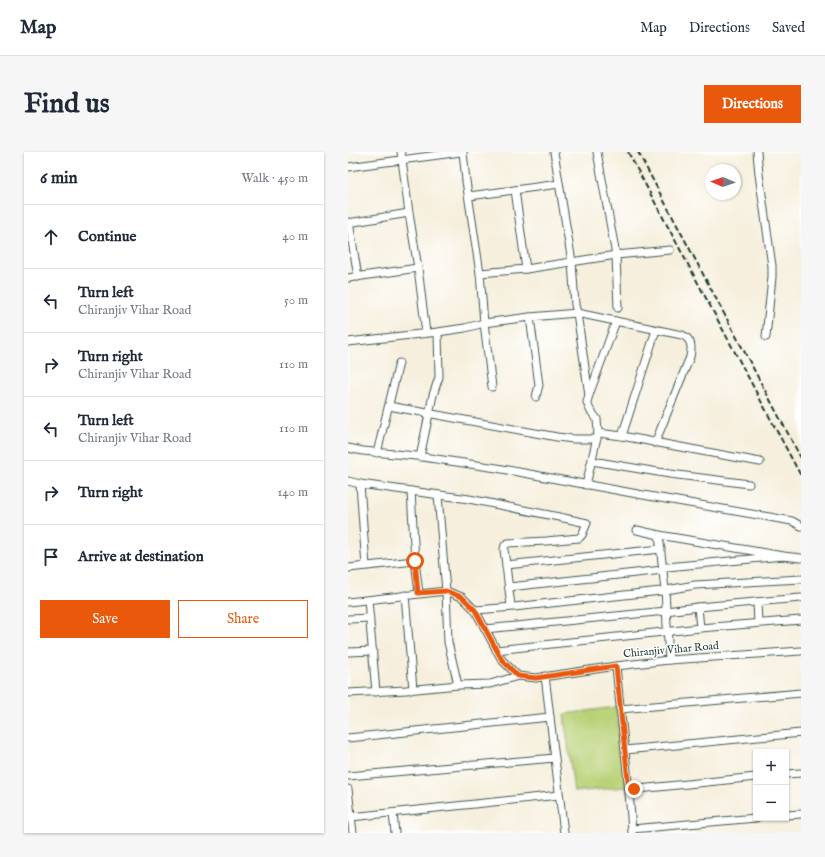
<!DOCTYPE html>
<html lang="en">
<head>
<meta charset="utf-8">
<style>
  :root { --surface:#fff; --page:#f6f6f7; --text:#1f2937; --muted:#747a83; --line:#e0e1e3; --accent:#ea580c }
  body { margin:0; font-family:"IM FELL English",serif; background:var(--page); color:var(--text) }
  .controls { position:absolute; right:12px; bottom:12px; display:grid; overflow:hidden; border-radius:0px; box-shadow:0 1px 3px #0004 }
  .controls button { width:36px; height:36px; display:grid; place-items:center; padding:0; border:0; border-bottom:1px solid var(--line); background:var(--surface); color:var(--text); font:20px sans-serif }
  .compass { position:absolute; left:357px; top:12px; width:36px; height:36px; border-radius:50%; background:var(--surface); box-shadow:0 1px 3px #0004; rotate:272deg }
  .stop { position:absolute; width:12px; height:12px; margin:-9px; border:3px solid #ea580c; border-radius:50%; background:#fff }
  .stop.end { background:#ea580c; border-color:#fff; box-shadow:0 1px 4px #0008 }
  .list { margin:0; padding:0; list-style:none }
  h2 { display:flex; justify-content:space-between; align-items:center; height:52px; margin:0; padding:0 16px; font-size:17px }
  h2 small { font-size:13px; font-weight:400; color:var(--muted) }
  .list li { display:grid; grid-template-columns:26px 1fr auto; gap:12px; align-items:center; box-sizing:border-box; height:64px; padding:0 16px; border-top:1px solid var(--line) }
  .list b { display:block; font-size:15px; white-space:nowrap }
  .list p { margin:0; font-size:13px; white-space:nowrap; color:var(--muted) }
  .list em { font-size:13px; font-style:normal; color:var(--muted) }
  .actions { display:flex; gap:8px; padding:12px 16px }
  .actions a { flex:1; padding:9px 0; border:1px solid var(--accent); border-radius:0px; text-align:center; font-size:14px; color:var(--accent) }
  .actions .main { background:var(--accent); color:#fff }
  .icon { flex:none; width:22px; height:22px; fill:none; stroke:currentColor; stroke-width:2; stroke-linecap:round; stroke-linejoin:round }
  .map { position:relative; flex:none; width:453px; height:681px; overflow:hidden; border-radius:0px }
  header { display:flex; align-items:center; gap:24px; box-sizing:border-box; height:56px; padding:0 20px; background:var(--surface); border-bottom:1px solid var(--line) }
  header strong { font-size:19px }
  nav { display:flex; gap:22px; margin-inline-start:auto; font-size:14px }
  .intro { display:flex; align-items:center; justify-content:space-between; box-sizing:border-box; height:96px; padding:0 24px }
  h1 { margin:0; font-size:28px }
  .button { padding:10px 18px; border-radius:0px; background:var(--accent); color:#fff; font-size:14px; font-weight:700 }
  main { display:flex; gap:24px; padding:0 24px }
  aside { flex:1; background:var(--surface); border-radius:0px; box-shadow:0 1px 3px #0004 }
  .map>svg:first-child { display:block }
  .green { fill:#b9d176; stroke:#6c8755 }
  .lines { fill:none; stroke-linecap:round; stroke-linejoin:round }
  .minor-casing { stroke:#3f584d; stroke-width:9 }
  .minor { stroke:#fff; stroke-width:7 }
  .rail { stroke:#1f3d34; stroke-width:2; stroke-dasharray:6 3; stroke-linecap:butt }
  .route { stroke:#ea580c; stroke-width:5 }
  .labels { text-anchor:middle; dominant-baseline:central; stroke-width:3; stroke-linejoin:round; paint-order:stroke }
  .street-label { font-size:11px; fill:#1f3d34; stroke:#fff }
</style>
</head>
<body>
<header>
<strong>Map</strong>
<nav><a>Map</a><a>Directions</a><a>Saved</a></nav>
</header>
<div class="intro"><h1>Find us</h1><a class="button">Directions</a></div>
<main>
<aside>
<h2>6 min<small>Walk · 450 m</small></h2>
<ul class="list">
<li><svg class="icon" aria-label="ahead" viewBox="0 0 24 24"><path d="M12 20V5M6 11l6-6 6 6"/></svg><div><b>Continue</b></div><em>40 m</em></li>
<li><svg class="icon" aria-label="left" viewBox="0 0 24 24"><path d="M17 20v-9H6M10 6l-5 5 5 5"/></svg><div><b>Turn left</b><p>Chiranjiv Vihar Road</p></div><em>50 m</em></li>
<li><svg class="icon" aria-label="right" viewBox="0 0 24 24"><path d="M7 20v-9h11M14 6l5 5-5 5"/></svg><div><b>Turn right</b><p>Chiranjiv Vihar Road</p></div><em>110 m</em></li>
<li><svg class="icon" aria-label="left" viewBox="0 0 24 24"><path d="M17 20v-9H6M10 6l-5 5 5 5"/></svg><div><b>Turn left</b><p>Chiranjiv Vihar Road</p></div><em>110 m</em></li>
<li><svg class="icon" aria-label="right" viewBox="0 0 24 24"><path d="M7 20v-9h11M14 6l5 5-5 5"/></svg><div><b>Turn right</b></div><em>140 m</em></li>
<li><svg class="icon" aria-label="arrive" viewBox="0 0 24 24"><path d="M6 21V4h12l-3 4 3 4H6"/></svg><div><b>Arrive at destination</b></div></li>
</ul>
<div class="actions"><a class="main">Save</a><a>Share</a></div>
</aside>
<div class="map">
<svg width="453" height="681" viewBox="0 0 453 681">
  <rect width="100%" height="100%" fill="#fff"/>
  <filter id="ink" filterUnits="userSpaceOnUse"><feTurbulence type="fractalNoise" baseFrequency=".025" numOctaves="2"/><feDisplacementMap in="SourceGraphic" scale="8" xChannelSelector="R" yChannelSelector="G"/><feConvolveMatrix kernelMatrix="1 2 1 2 8 2 1 2 1" color-interpolation-filters="sRGB"/></filter>
  <filter id="wash" filterUnits="userSpaceOnUse"><feTurbulence type="fractalNoise" baseFrequency=".012" numOctaves="4" result="noise"/><feDisplacementMap in="SourceGraphic" scale="16" xChannelSelector="R" yChannelSelector="G"/><feGaussianBlur stdDeviation="0.9" result="paint"/><feColorMatrix in="noise" values="0 0 0 0 0 0 0 0 0 0 0 0 0 0 0 0 0 1.4 0 .05"/><feComposite in="paint" operator="in"/></filter>
  <g filter="url(#wash)">
    <rect width="100%" height="100%" fill="#f6efdd"/>
    <path class="green" d="M268 555 278 635 226 640 216 562Z"/>
  </g>
  <g filter="url(#ink)">
    <g class="lines">
      <g class="minor-casing">
        <g id="minor">
          <path d="M53 0 61 61 70 116 78 181"/>
          <path d="M115 0 118 29 132 121 136 171 144 235"/>
          <path d="M249 0 268 103 270 156"/>
          <path d="M409 0 411 22 424 114V125L418 185"/>
          <path d="M0 15 113 0"/>
          <path d="M167 38 178 117"/>
          <path d="M121 44 211 32"/>
          <path d="M1 70 10 125"/>
          <path d="M0 71 61 61"/>
          <path d="M132 121 178 117 268 103 322 98"/>
          <path d="M0 126 70 116"/>
          <path d="M182 165 191 233 188 245"/>
          <path d="M0 190 90 180 117 176 136 171 182 165 229 161 227 153 224 110 206 0"/>
          <path d="M241 243 229 161 334 183C344 187 344 195 342 205L307 291"/>
          <path d="M41 254 209 285 226 287H249"/>
          <path d="M250 281 274 284 412 310"/>
          <path d="M274 284 308 178"/>
          <path d="M0 296 15 299 68 304 149 316 295 343 444 369 453 374"/>
          <path d="M29 301 51 211"/>
          <path d="M72 305 85 243 91 225 90 180"/>
          <path d="M244 309 322 322 401 332"/>
          <path d="M0 329 12 332"/>
          <path d="M238 333 250 281 249 267 242 258 239 250 241 243 268 169"/>
          <path d="M63 339 67 409 71 441"/>
          <path d="M90 343 98 439 100 490 110 533"/>
          <path d="M289 378 311 383 435 404 453 406"/>
          <path d="M311 383 317 438 321 508"/>
          <path d="M158 413 313 397"/>
          <path d="M18 414 12 332 121 347 211 365 239 371 234 383 231 386 198 389 160 391 157 393 156 397 163 454"/>
          <path d="M0 416 67 409"/>
          <path d="M161 435 315 418 319 415 435 404"/>
          <path d="M57 443 65 537"/>
          <path d="M20 448 28 540"/>
          <path d="M0 450 98 439 114 445 127 458 154 508 170 524 188 526 268 514 321 508 453 499"/>
          <path d="M409 450 410 471"/>
          <path d="M350 455 352 476"/>
          <path d="M127 458 166 455 313 439 347 433 416 429 453 427"/>
          <path d="M0 467 22 466"/>
          <path d="M137 477 318 459 350 455 453 446"/>
          <path d="M148 498 352 476 453 468"/>
          <path d="M0 500 25 499"/>
          <path d="M268 514C273 569 281 625 284 681"/>
          <path d="M197 524 216 681"/>
          <path d="M0 541 58 538 110 533 142 532 170 524"/>
          <path d="M272 557 453 541"/>
          <path d="M0 586 202 565"/>
          <path d="M277 598 453 581"/>
          <path d="M438 622 453 621"/>
          <path d="M0 624 207 606"/>
          <path d="M0 637 5 681"/>
          <path d="M281 638 408 625"/>
          <path d="M45 661 47 681"/>
          <path d="M438 663 453 662"/>
          <path d="M3 665 211 643"/>
          <path d="M284 677 408 666"/>
        </g>
      </g>
      <use href="#minor" class="minor"/>
      <g class="rail">
        <path d="M280 0 453 324"/>
        <path d="M290 0 453 306"/>
      </g>
    </g>
  </g>
  <g class="lines" filter="url(#ink)">
    <path class="route" d="M67 409 70 441 98 439 114 445 127 458 154 508 170 524 188 526 268 514 281 638 286 637"/>
  </g>
  <g class="labels">
    <g class="street-label">
      <text transform="translate(323 498) rotate(-5)">Chiranjiv Vihar Road</text>
    </g>
  </g>
</svg>
<div class="controls">
<button>+</button>
<button>−</button>
</div>
<svg class="compass" viewBox="-18 -18 36 36"><path d="M0-13l5 13h-10z" fill="#e53935"/><path d="M0 13l5-13h-10z" fill="#747a83"/></svg>
<div class="stop" style="left:67px;top:409px"></div>
<div class="stop end" style="left:286px;top:637px"></div>
</div>
</main>
</body>
</html>
